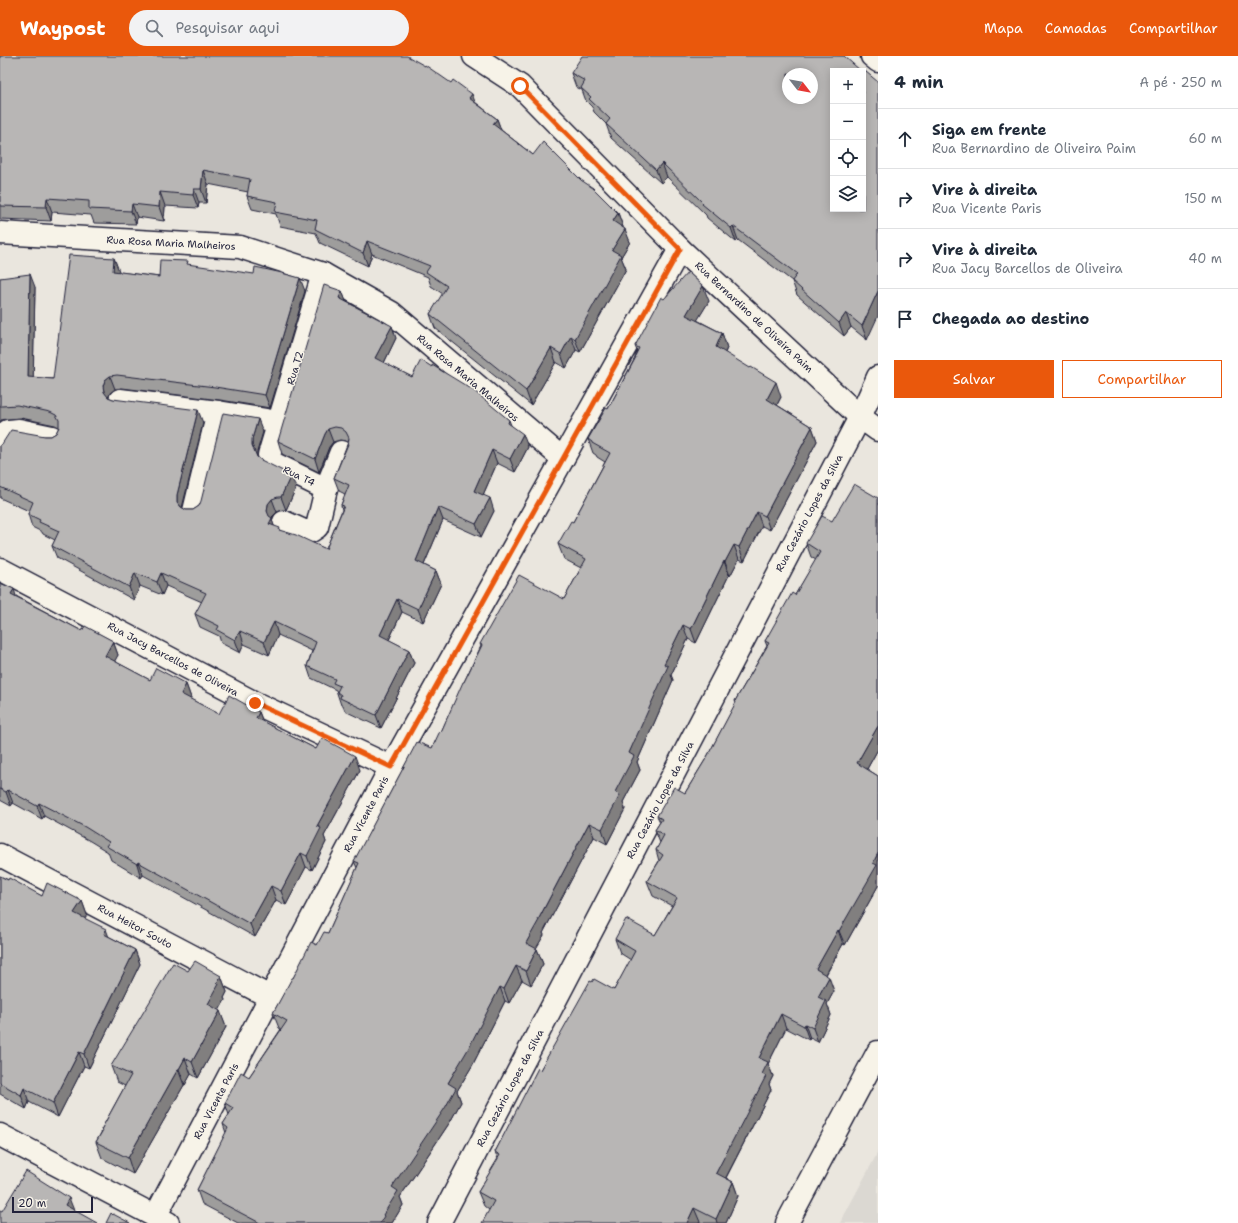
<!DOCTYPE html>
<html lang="pt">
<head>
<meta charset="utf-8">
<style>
  :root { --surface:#fff; --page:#f2f2f3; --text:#1f2937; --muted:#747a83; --line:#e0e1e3; --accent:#ea580c }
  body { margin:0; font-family:"Shantell Sans",sans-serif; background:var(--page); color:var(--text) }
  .controls { position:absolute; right:12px; top:12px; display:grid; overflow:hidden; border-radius:0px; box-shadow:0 2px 10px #0003 }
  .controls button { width:36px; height:36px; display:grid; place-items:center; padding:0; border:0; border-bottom:1px solid var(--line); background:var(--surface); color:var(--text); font:20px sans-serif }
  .compass { position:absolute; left:782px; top:12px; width:36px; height:36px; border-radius:50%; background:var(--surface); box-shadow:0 2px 10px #0003; rotate:121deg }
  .scale { position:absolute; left:12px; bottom:10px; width:81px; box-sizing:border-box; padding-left:4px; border:2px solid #22223b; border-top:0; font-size:11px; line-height:14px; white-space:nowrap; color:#22223b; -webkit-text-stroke:3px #f7f3e8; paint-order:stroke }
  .stop { position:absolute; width:12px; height:12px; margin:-9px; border:3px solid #ea580c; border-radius:50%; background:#fff }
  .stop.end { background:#ea580c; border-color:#fff; box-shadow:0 1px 4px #0008 }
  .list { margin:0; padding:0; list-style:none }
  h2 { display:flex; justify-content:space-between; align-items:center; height:52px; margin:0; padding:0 16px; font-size:17px }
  h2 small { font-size:13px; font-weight:400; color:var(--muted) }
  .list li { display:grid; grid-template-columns:26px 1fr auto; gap:12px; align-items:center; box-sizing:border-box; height:60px; padding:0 16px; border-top:1px solid var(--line) }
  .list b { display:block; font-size:15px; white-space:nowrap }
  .list p { margin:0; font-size:13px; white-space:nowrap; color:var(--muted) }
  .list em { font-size:13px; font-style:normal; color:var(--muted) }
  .actions { display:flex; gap:8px; padding:12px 16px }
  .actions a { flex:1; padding:9px 0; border:1px solid var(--accent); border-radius:0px; text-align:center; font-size:14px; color:var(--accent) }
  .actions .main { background:var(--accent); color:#fff }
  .icon { flex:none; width:22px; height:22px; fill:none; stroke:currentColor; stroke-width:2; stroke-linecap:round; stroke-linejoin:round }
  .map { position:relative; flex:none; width:878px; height:1167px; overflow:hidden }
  header { display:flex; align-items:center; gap:24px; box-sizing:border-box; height:56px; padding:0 20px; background:var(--accent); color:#fff }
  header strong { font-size:19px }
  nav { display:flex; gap:22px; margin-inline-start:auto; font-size:14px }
  .search { width:280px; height:36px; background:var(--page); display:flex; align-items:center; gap:10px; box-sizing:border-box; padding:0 14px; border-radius:22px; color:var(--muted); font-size:15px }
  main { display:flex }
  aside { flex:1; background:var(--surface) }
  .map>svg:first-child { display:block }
  .built { fill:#dbd8d2 }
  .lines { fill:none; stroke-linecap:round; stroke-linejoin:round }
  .minor-casing { stroke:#22223b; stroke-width:25 }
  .major-casing { stroke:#22223b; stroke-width:25 }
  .minor { stroke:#f7f3e8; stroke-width:22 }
  .major { stroke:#f7f3e8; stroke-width:22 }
  .wall { fill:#9e9d9c; stroke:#22223b }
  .shaded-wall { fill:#817f7f; stroke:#22223b }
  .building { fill:#b8b6b5; stroke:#22223b; fill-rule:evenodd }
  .route { stroke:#ea580c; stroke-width:5 }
  .labels { text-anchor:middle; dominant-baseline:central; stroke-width:3; stroke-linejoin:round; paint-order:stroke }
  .street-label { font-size:10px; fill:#22223b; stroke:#f7f3e8 }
</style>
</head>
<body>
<header>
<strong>Waypost</strong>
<div class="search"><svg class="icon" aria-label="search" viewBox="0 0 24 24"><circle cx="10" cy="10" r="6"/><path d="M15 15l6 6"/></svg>Pesquisar aqui</div>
<nav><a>Mapa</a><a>Camadas</a><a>Compartilhar</a></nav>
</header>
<main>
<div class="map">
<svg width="878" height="1167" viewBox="0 0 878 1167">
  <rect width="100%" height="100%" fill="#eae6de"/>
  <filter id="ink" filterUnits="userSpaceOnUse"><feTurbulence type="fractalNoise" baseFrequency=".025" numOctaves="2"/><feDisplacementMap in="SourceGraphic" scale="8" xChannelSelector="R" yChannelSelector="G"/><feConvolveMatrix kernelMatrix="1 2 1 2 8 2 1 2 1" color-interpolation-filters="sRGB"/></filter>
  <g filter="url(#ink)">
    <path class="built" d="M878 1096V1167H840Z"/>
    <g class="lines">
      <g class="minor-casing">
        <g id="minor">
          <path d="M474 0 520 30 680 193 860 361 878 374"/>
          <path d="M872 0 878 5"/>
          <path d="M0 177 240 191 323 218 392 257 562 402"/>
          <path d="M323 218 269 399 271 406 326 433"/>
          <path d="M120 344 218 356 278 366"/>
          <path d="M0 391 8 375 19 374 52 381"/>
          <path d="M194 455 218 356"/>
          <path d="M284 466 304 475H311L317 471 326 433 341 396"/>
          <path d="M0 513 255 647 391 711"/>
          <path d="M0 799 270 941"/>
          <path d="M0 1079 168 1167"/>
          <path d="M155 1161 391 711 680 193"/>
          <path d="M439 1167 860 361 878 321"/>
        </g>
      </g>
      <g class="major-casing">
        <path id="major" d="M787 1167 878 996"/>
      </g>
      <use href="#minor" class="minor"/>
      <use href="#major" class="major"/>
    </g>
    <g class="wall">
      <path d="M0 0 475 46 497 63 501 74 533 99 581 124 618 157 623 171 630 186 621 201 626 213 580 296 576 294 566 312 556 306 531 349 435 272 430 258 443 238 431 230 428 221 372 198 368 210 320 187 316 177 280 170 276 158 252 153 247 140 248 136 208 128 206 147H199L198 152 165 150 164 165 137 161 136 168 94 167 91 159 52 156 51 165 0 163Z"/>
      <path d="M844 0 867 284 851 271 844 280 797 239 792 225 738 184 736 186 707 162 706 159 667 121 661 127 611 82 606 68 594 56 592 51 586 45 582 34 576 31 571 17Z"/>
      <path d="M114 202 119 216 159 221 189 209 305 235 270 352 220 344 122 332 115 333 110 337 108 341 113 343 203 367 182 452 186 454H193L199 450 263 376 257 396V401L296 432 286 454H282L277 456 272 461V464L274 470 281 475 326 493 342 454 341 449 345 438 339 435 334 422 348 386 346 385 340 384 333 386 329 391 319 416 282 398 278 385 342 235 346 246 396 282 384 307 412 321 432 311 509 364 511 369 528 391 515 416 497 407 483 439 494 455 481 481 443 464 424 509 436 515 441 528 423 566 402 556 389 584 409 594 414 607 381 672 345 655 343 650 341 649 336 634 311 622 307 610 312 595 278 579 269 599 244 588 240 597 221 587 219 580 200 571 195 558 202 546 166 530 162 539 140 530 134 544 57 502 52 490 55 484 43 478 42 476 32 471 28 458 29 455 0 442V389L45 380H51L56 377 59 371 55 369 21 362 7 363 1 364 0 366V222L35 231 33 321 53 323Z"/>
      <path d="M664 243 709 245 697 264 722 277 727 292 725 297 781 341 777 349 812 371 817 385 770 474 762 470 744 505 739 503 730 520 729 519 696 587 688 583 671 619 673 624 637 706 640 714 623 746 625 753 607 788 594 781 543 877 544 879 536 892 537 893 543 908 531 929 522 924 509 947 505 945 472 1010 457 1035 461 1046 450 1066 400 1141 403 1149 392 1167H238L202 1148 197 1134 226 1077 223 1068 229 1059 225 1047 249 1021 281 973 279 972 273 957 293 922 317 889 328 877 357 812 354 805 432 692 441 676 464 626 481 590 480 588 564 543 581 512 564 503 558 488 573 466 605 406 597 401 596 399 593 397 588 383 608 353 635 302V300L637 295 635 290Z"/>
      <path d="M878 442V693L867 713 878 720V830L845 889 843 888 826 919 834 935 827 948 831 959 818 986 810 982 809 984 786 972 768 1008 773 1020 769 1028 771 1034 726 1122 733 1126 738 1140 726 1167H701L700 1166 489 1154 484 1150 478 1136 498 1103 495 1096 540 1014 592 926 614 934 631 904 620 897 615 883 655 879 672 850 653 840 647 825 659 805 656 794 660 787 655 774 660 766 657 760 685 737 707 701 736 647 735 645 767 590 765 585 795 539 816 504 811 501 806 487 832 465Z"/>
      <path d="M0 527 16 540 82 575 113 585 118 599 114 605 150 624 186 628 191 642 190 643 219 658 259 656 263 666 316 693 360 714 324 780 326 786 312 814 306 811 286 849 276 844 255 881 143 819 141 822 111 804 108 796 90 785 44 760 42 763 13 747 11 750 0 744Z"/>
      <path d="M0 820 42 840 82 845 87 859 84 862 108 880 135 894 140 908 89 1012 84 1010 58 1061 29 1046 26 1053 0 1038Z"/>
      <path d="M188 915 221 920 227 936 224 942 225 944 219 954 226 971 198 1022 191 1018 185 1029H184L133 1118 102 1102 96 1086 102 1075 101 1074 125 1030 117 1026 111 1010Z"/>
    </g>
    <g class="shaded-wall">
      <path d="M472 38 477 51 469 42Z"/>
      <path d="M497 63 502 77 493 68Z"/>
      <path d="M662 107 667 121 661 127 656 114Z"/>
      <path d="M203 114 208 128 206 147 201 133Z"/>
      <path d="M194 133 199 147 198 152 193 139Z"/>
      <path d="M160 136 165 150 164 165 159 151Z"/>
      <path d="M47 142 52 156 51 165 46 151Z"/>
      <path d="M132 148 137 161 136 168 131 155Z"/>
      <path d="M618 157 623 171 618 179 613 165Z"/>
      <path d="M733 170 738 184 736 186 731 172Z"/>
      <path d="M625 173 630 186 621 201 626 213 580 296 575 283 612 194Z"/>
      <path d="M367 185 372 198 368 210 363 197Z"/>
      <path d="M114 202 119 215 118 228 113 215Z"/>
      <path d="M30 218 35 231 33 334 28 321Z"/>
      <path d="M300 222 305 235 270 352 265 339Z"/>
      <path d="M703 230 709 245 692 273 686 259Z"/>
      <path d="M342 235 347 248 339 242Z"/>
      <path d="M878 235V260L867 284 862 270Z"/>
      <path d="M846 257 851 271 844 280 839 267Z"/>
      <path d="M392 270 396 282 380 315 375 302Z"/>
      <path d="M722 277 727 292 721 305 716 291Z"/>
      <path d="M571 280 576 294 566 312 561 298Z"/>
      <path d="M551 292 556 306 531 349 526 335Z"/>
      <path d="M110 320 115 333 110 337 108 343 104 336 103 330 105 324Z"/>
      <path d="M776 326 781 341 772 358 767 343Z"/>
      <path d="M198 354 203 367 182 452 177 446V439Z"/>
      <path d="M258 363 263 376 257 396V402L252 389V383Z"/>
      <path d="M812 371 817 385 770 474 765 460Z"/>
      <path d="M328 373 333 386 329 391 319 416 315 403 325 378Z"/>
      <path d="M523 378 528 391 515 416 510 403Z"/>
      <path d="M492 394 497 407 479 448 474 435Z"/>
      <path d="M291 419 296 432 286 454 281 441Z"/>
      <path d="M490 442 494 455 481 481 476 468Z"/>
      <path d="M272 443 277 456 272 461V464L276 475 269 468 267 455 268 448Z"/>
      <path d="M438 451 443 464 420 518 416 505Z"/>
      <path d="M757 456 762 470 744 505 739 491Z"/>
      <path d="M734 489 739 503 730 520 725 506Z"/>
      <path d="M724 505 729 519 696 587 691 573Z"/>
      <path d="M436 515 441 528 423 566 418 553Z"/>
      <path d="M135 517 140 530 134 544 129 531Z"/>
      <path d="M161 517 166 530 162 539 157 526Z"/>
      <path d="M14 533 18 547 11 538Z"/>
      <path d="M397 543 402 556 385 592 380 579Z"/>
      <path d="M274 566 278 579 269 599 264 586Z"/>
      <path d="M683 569 688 583 671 619 673 624 637 706 640 714 623 746 625 753 607 788 602 773 629 697 664 608Z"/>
      <path d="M240 575 244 588 240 597 235 584Z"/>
      <path d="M113 585 118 599 110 614 105 600Z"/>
      <path d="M409 594 414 607 381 672 376 659Z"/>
      <path d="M186 628 191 642 186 652 181 638Z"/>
      <path d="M259 656 264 669 256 662Z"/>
      <path d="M878 670V693L862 722 857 707Z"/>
      <path d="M355 700 360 714 324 780 326 786 312 814 307 800 317 770Z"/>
      <path d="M8 734 13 747 11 750 6 736Z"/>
      <path d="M39 747 44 760 42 763 37 750Z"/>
      <path d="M589 767 594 781 543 877 544 879 531 901 526 887Z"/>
      <path d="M301 797 306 811 286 849 281 835Z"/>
      <path d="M878 797V830L845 889 839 875Z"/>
      <path d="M138 806 143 819 141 822 137 808Z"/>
      <path d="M271 830 276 844 255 881 250 868Z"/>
      <path d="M82 845 87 859 79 871 74 857Z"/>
      <path d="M106 873 111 887 104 878Z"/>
      <path d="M838 874 843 888 821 927 816 913Z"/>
      <path d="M537 893 543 908 531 929 526 915Z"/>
      <path d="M135 894 140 908 89 1012 84 998Z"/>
      <path d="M516 910 522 924 509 947 504 933Z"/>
      <path d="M221 920 227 936 224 942 225 944 214 964 208 948 217 927Z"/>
      <path d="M829 921 834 935 827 948 831 959 818 986 813 972 818 941Z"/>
      <path d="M500 931 505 945 472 1010 457 1035 461 1046 450 1066 400 1141 403 1149 392 1167H380L392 1131Z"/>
      <path d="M220 955 226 971 198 1022 192 1006Z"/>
      <path d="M781 958 786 972 768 1008 773 1020 769 1028 771 1034 721 1131 716 1117 762 1018 759 1002Z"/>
      <path d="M805 968 810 982 809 984 804 970Z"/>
      <path d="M79 996 84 1010 58 1061 53 1047Z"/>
      <path d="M185 1002 191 1018 185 1029 179 1013Z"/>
      <path d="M178 1013 184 1029 133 1118 128 1102Z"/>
      <path d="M24 1032 29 1046 26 1053 21 1039Z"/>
      <path d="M733 1126 738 1140 726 1167H717L716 1163Z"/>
      <path d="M69 1142 75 1157 65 1149Z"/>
      <path d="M694 1152 700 1166 699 1167H687Z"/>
    </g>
    <g class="building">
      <path d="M0 0H407L425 10V9L451 27 453 24 472 38 469 42 497 63 493 68 533 99 543 86 581 124 593 132 618 157 613 165 625 173 612 194 621 199 575 283 571 280 561 298 551 292 526 335 430 258 447 230 426 216 430 210 367 185 363 197 315 173 317 164 275 156 277 146 247 140 250 123 203 114 201 133H194L193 139 160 136 159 151 132 148 131 155 89 153V145L47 142 46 151 0 150Z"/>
      <path d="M582 0H844L861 15H833V153H863V17L865 15 878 26V235L862 270 846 257 839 267 792 225 797 218 733 170 731 172 702 148 703 147 662 107 656 114 606 68 610 63 589 43 591 41 581 32 585 25 571 17ZM788 18H812V42H788Z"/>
      <path d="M69 199 114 202 113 215 159 221 160 204 188 205 187 208 254 218 255 211 278 216 300 222 265 339 215 331 117 319 110 320 105 324 103 330 104 336 108 341 113 343 198 354 177 439V446L181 451 186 454H193L199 450 201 445 223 357 258 363 252 383V389L257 401 261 404 291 419 281 441H278L272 443 268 448 267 455 269 460 272 462 269 468 280 472 279 474 296 479 326 493 344 450 341 449 349 429 334 422 348 388 349 382 346 376 341 372 335 371 328 373 325 378 315 403 278 385 324 229 342 235 339 242 392 270 375 302 412 321 421 304 432 311V309L473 334 509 364 508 367 523 378 510 403 492 394 474 435 490 442 476 468 438 451 416 505 436 515 418 553 397 543 380 579 409 594 376 659 340 642 341 639 337 636 340 630 333 627 335 623 307 610 316 586 274 566 264 586 240 575 235 584 217 574 219 570 195 558 206 537 161 517 157 526 135 517 129 531 52 490 59 475 39 466 40 464 28 458 33 446 0 431V389L2 388 11 374 45 380H51L56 377 59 371V364L56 359 50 356 17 349 2 350H0V222L30 218 28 321 53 323Z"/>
      <path d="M688 216 703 230 686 259 722 277 716 291 750 312 751 311 776 326 767 343 812 371 765 460 757 456 739 491 734 489 725 506 724 505 691 573 683 569 664 608 668 610 629 697 634 700 615 736 620 739 602 773 589 767 538 864H539L526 887 537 893 526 915 516 910 504 933 500 931 467 995 448 1027 456 1032 445 1052 392 1131 398 1135 383 1159 384 1160 380 1167H260L197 1134 228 1072 223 1068 233 1052 225 1047 241 1016 249 1021 287 965 273 957 292 922H293L311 886 317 889 324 876 328 877 359 807 354 805 417 686 432 692 440 675 441 676 463 626H464L482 589 480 588 519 519 564 543 586 503 558 488 571 465 573 466 610 397 592 387V386L588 383 606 352 608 353 636 301 635 300 639 292 635 290 661 241 664 243Z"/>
      <path d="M854 428 878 442V670L857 707 878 720V797L873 807 877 809 839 875 838 874 816 913 829 921 818 941 826 945 813 972 805 968 804 970 781 958 759 1002 768 1006 762 1018 766 1020 716 1117 733 1126 716 1163 694 1152 687 1167H482L494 1145 478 1136 500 1099 495 1096 538 1012 540 1014 590 925 592 926 594 923 614 934 635 895 615 883 626 863 655 879 677 842 647 825 663 799 656 794 664 779 655 774 662 763 657 760 674 731 685 737 707 701 736 646 735 645 769 587 765 585 792 537 795 539 820 496 806 487 822 460 832 465Z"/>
      <path d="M0 527 14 533 11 538 82 575 85 570 113 585 105 600 150 624 156 612 186 628 181 638 219 658 229 639 259 656 256 662 316 693 322 682 355 700 317 770 321 772 307 800 301 797 281 835 271 830 250 868 138 806 137 808 106 790 109 786 85 771 39 747 37 750 8 734 6 736 0 733Z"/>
      <path d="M0 820 8 824 9 822 42 840 47 827 82 845 74 857 106 873 104 878 135 894 84 998 79 996 53 1047 24 1032 21 1039 0 1027Z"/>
      <path d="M195 905 221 920 217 927 219 928 208 948 220 955 192 1006 185 1002 179 1013H178L128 1102 96 1086 103 1074H101L131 1019 111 1010 173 907 188 915Z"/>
      <path d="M26 1115 69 1142 65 1149 97 1167H0V1154L2 1155Z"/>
      <path d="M111 1157 113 1159V1158L130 1167H106Z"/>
    </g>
  </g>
  <g class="lines" filter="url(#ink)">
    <path class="route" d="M255 647 391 711 680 193 520 30"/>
  </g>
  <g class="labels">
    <g class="street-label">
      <text transform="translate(171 187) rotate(3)">Rua Rosa Maria Malheiros</text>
      <text transform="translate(754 261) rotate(43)">Rua Bernardino de Oliveira Paim</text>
      <text transform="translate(295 312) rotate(-73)">Rua T2</text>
      <text transform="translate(468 322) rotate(40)">Rua Rosa Maria Malheiros</text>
      <text transform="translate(299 420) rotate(26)">Rua T4</text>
      <text transform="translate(809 457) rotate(-62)">Rua Cezário Lopes da Silva</text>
      <text transform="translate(173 603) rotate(28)">Rua Jacy Barcellos de Oliveira</text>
      <text transform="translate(660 744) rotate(-62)">Rua Cezário Lopes da Silva</text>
      <text transform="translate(366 758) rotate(-62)">Rua Vicente Paris</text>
      <text transform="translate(135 870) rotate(28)">Rua Heitor Souto</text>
      <text transform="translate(510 1032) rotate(-62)">Rua Cezário Lopes da Silva</text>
      <text transform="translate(216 1045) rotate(-62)">Rua Vicente Paris</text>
    </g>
  </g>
</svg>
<div class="controls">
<button>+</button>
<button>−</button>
<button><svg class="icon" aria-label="locate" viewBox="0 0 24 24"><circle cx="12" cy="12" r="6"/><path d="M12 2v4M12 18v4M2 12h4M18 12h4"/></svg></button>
<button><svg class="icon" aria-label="layers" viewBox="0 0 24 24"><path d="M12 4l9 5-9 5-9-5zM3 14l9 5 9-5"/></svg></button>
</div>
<svg class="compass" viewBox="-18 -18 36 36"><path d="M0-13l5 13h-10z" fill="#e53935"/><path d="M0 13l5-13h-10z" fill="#747a83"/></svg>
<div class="scale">20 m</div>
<div class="stop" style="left:520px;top:30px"></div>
<div class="stop end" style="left:255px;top:647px"></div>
</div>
<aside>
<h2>4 min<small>A pé · 250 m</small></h2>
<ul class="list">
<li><svg class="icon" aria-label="ahead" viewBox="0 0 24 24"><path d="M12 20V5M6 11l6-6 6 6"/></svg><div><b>Siga em frente</b><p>Rua Bernardino de Oliveira Paim</p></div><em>60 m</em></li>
<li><svg class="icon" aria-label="right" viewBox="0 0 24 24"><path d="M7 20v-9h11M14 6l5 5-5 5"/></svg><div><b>Vire à direita</b><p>Rua Vicente Paris</p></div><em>150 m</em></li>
<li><svg class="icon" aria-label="right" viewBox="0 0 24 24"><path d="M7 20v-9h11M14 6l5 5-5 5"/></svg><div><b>Vire à direita</b><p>Rua Jacy Barcellos de Oliveira</p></div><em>40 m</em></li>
<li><svg class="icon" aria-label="arrive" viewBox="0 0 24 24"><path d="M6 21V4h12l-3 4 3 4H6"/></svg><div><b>Chegada ao destino</b></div></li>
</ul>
<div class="actions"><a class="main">Salvar</a><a>Compartilhar</a></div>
</aside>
</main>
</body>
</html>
